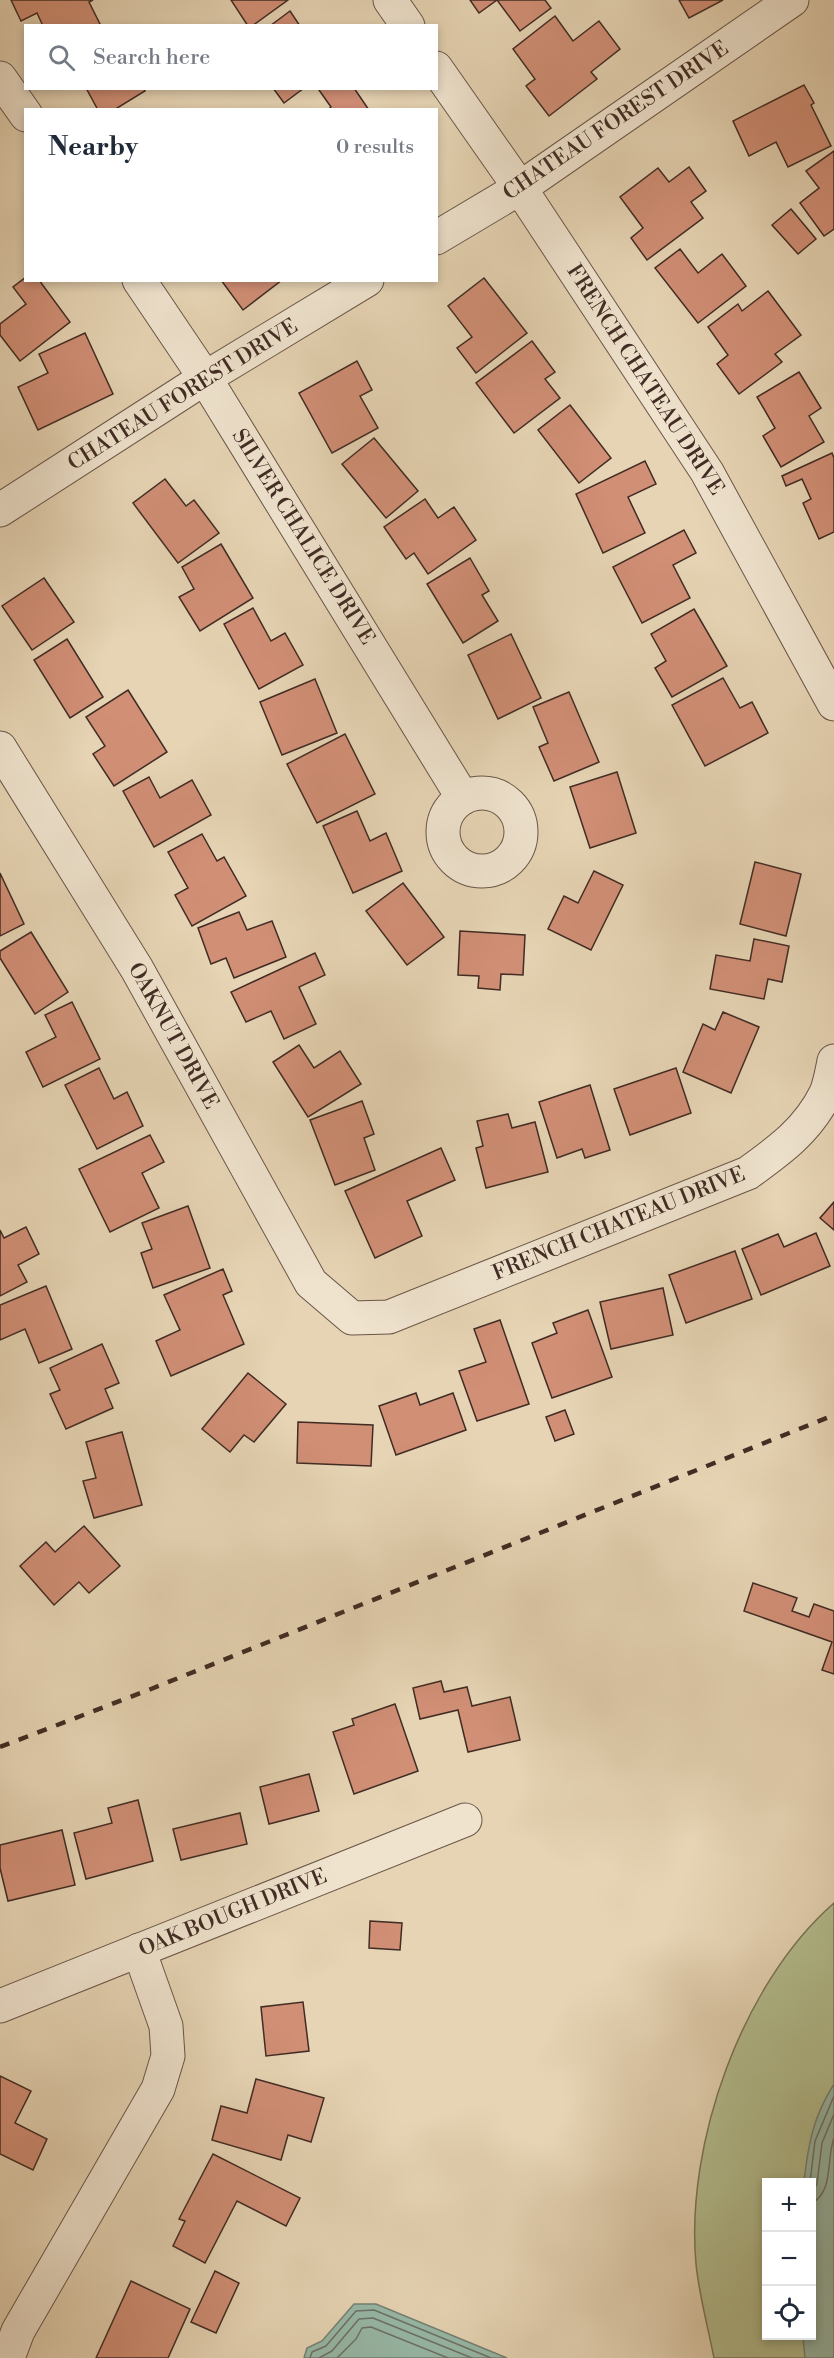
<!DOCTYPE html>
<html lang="en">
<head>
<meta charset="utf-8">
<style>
  :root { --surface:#fff; --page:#f2f2f3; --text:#1f2937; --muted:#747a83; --line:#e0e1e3 }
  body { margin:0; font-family:"Libre Bodoni",serif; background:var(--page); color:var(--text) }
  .controls { position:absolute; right:18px; bottom:18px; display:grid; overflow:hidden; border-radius:0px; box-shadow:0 3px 9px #0003 }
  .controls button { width:54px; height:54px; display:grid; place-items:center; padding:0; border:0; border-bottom:2px solid var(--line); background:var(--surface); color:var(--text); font:30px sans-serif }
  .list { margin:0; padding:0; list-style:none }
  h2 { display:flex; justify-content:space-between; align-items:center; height:78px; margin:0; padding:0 24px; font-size:26px }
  h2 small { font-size:20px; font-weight:400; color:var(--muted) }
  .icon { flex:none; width:33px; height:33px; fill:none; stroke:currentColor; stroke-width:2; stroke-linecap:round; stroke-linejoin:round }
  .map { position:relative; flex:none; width:834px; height:2358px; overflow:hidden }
  .search { position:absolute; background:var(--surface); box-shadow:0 3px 9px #0003; left:24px; top:24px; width:414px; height:66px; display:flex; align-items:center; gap:15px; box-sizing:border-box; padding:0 21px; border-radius:0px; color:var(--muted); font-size:22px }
  .panel { position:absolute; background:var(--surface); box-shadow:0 3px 9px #0003; left:24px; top:108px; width:414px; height:174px; border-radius:0px }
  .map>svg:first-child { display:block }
  .green { fill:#b3bd8e; stroke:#7a7459; stroke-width:1.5; fill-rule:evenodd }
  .water { fill:#97b9a8; stroke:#758173; stroke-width:1.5 }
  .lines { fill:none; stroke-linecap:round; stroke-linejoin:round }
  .shore { stroke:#6c7266; stroke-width:1.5 }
  .building { fill:#d18f76; stroke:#412c24; stroke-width:1.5 }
  .minor-casing { stroke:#6a5648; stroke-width:35 }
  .minor { stroke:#efe3ce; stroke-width:33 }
  .rail { stroke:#412c24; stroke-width:4.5; stroke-dasharray:10 10; stroke-linecap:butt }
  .labels { text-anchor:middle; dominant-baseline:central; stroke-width:4.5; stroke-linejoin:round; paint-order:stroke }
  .street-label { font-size:21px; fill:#412c24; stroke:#efe3ce }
</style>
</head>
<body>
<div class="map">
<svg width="834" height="2358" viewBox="0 0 834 2358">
  <rect width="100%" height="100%" fill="#e6d4b4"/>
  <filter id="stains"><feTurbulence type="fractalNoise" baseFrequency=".00333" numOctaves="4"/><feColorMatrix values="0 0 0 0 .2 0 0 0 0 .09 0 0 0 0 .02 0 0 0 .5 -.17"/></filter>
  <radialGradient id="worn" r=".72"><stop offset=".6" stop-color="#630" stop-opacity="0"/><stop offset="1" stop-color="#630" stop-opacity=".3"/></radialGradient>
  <path class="green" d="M834 1903V2358H714C708 2327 699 2295 696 2264 685 2144 742 1983 834 1903ZM766 2182H812V2336H766Z"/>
  <g class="water">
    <path d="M834 2084V2358H805L803 2336H812V2182H804C808 2145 813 2117 834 2084Z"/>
    <path d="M354 2304H376L507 2358H304L307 2348 322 2341Z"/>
  </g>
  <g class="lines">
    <g class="shore">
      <path d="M810 2182 815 2141 834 2096"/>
      <path d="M812 2193 817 2184 822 2143 834 2114"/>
      <path d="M812 2203C834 2191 826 2159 834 2138"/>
      <path d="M310 2358 312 2352 326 2346 356 2311 374 2310 491 2358"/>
      <path d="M319 2358 332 2351 359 2319 373 2318 472 2358"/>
      <path d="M337 2358 356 2339 362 2328 371 2327 448 2358"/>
    </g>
  </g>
  <g class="building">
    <path d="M11 0H93L89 2 101 26H43L37 13 21 21Z"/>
    <path d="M231 0H288L252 26H248Z"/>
    <path d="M470 0H497L479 13Z"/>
    <path d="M497 0H545L551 8 520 31Z"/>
    <path d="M679 0H723L689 18Z"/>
    <path d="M290 11 300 26H270Z"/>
    <path d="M555 16 573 41 599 21 620 49 591 72 597 79 549 116 526 86 535 79 513 49Z"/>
    <path d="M804 85 814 103 811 105 831 146 788 167 776 142 749 156 733 121Z"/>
    <path d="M86 88H144L145 91 114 110H98Z"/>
    <path d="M273 88H304L284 103Z"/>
    <path d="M321 88H354L369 110H328L331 107 319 90Z"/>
    <path d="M834 151V229L824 236 800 203 819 188 806 171Z"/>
    <path d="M689 167 706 191 691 202 703 218 647 260 631 238 643 228 620 197 658 168 669 182Z"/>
    <path d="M791 209 816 239 798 254 772 225Z"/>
    <path d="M680 249 698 273 722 254 746 286 698 323 655 268Z"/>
    <path d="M26 277V280H39L70 322 20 361 0 335V324L26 304 13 287Z"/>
    <path d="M484 278 527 333 476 373 457 348 472 337 448 306Z"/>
    <path d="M221 280H282L243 310Z"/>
    <path d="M768 291 801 335 775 354 782 362 739 394 717 364 728 355 708 327 738 304 742 311Z"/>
    <path d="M85 333 113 394 38 430 18 387 48 373 39 354Z"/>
    <path d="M532 341 555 372 545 379 560 398 514 433 476 383Z"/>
    <path d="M357 361 372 390 360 396 378 428 332 453 299 393Z"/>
    <path d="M799 372 821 408 809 416 824 442 781 467 763 436 775 428 757 397Z"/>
    <path d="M570 405 611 458 579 483 538 430Z"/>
    <path d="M374 438 418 491 386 518 342 464Z"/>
    <path d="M832 453 834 458V532L819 539 803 503 811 499 802 479 786 486 782 476Z"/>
    <path d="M645 461 656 484 628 497 645 533 603 553 576 494Z"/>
    <path d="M165 479 186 506 194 500 219 533 178 563 133 503Z"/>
    <path d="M425 499 438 518 454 507 476 540 428 574 414 553 406 559 384 527Z"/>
    <path d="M684 530 696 553 673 565 690 598 642 623 613 567Z"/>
    <path d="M221 544 253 598 200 631 179 597 194 589 182 567Z"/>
    <path d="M470 558 489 591 482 595 498 621 463 643 427 584Z"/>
    <path d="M44 578 74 622 32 650 2 606Z"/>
    <path d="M253 608 271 641 285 633 303 665 259 689 224 624Z"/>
    <path d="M694 609 727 666 672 697 655 668 666 661 651 634Z"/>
    <path d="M511 634 541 698 498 719 468 655Z"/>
    <path d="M67 639 103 697 70 718 34 660Z"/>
    <path d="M723 678 740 708 752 702 768 733 705 766 672 705Z"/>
    <path d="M315 679 337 733 282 755 260 702Z"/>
    <path d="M128 690 167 752 114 786 93 754 105 746 86 717Z"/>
    <path d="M569 692 599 762 554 781 539 747 548 743 533 707Z"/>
    <path d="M345 734 375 794 317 823 287 764Z"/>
    <path d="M617 772 636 833 590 848 570 787Z"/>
    <path d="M149 777 160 798 192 780 211 815 154 847 123 791Z"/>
    <path d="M357 811 370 841 386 833 402 871 353 893 323 826Z"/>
    <path d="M202 834 217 861 224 857 246 896 192 926 175 895 188 888 168 852Z"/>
    <path d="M755 862 801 874 786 936 740 924Z"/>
    <path d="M594 871 623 885 591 950 548 929 564 896 578 903Z"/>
    <path d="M0 873 24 924 0 936Z"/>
    <path d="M403 883 444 937 407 965 366 911Z"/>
    <path d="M239 912 247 930 272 921 286 957 234 978 226 958 211 964 198 928Z"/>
    <path d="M460 931 525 935 523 975 501 974 500 990 478 988 479 976 458 975Z"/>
    <path d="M31 932 68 992 35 1014 0 958V951Z"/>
    <path d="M754 939 789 946 782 982 768 979 764 999 710 989 716 955 750 961Z"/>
    <path d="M315 953 325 975 299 987 316 1024 284 1039 271 1011 246 1022 231 992Z"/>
    <path d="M72 1002 100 1059 43 1087 26 1052 56 1037 45 1015Z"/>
    <path d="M723 1012 759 1027 731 1093 683 1072 703 1024 715 1030Z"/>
    <path d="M299 1045 314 1068 340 1051 361 1084 308 1117 273 1062Z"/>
    <path d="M99 1068 114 1099 127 1092 143 1126 97 1149 65 1085Z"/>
    <path d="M676 1068 691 1113 630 1135 614 1089Z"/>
    <path d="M590 1085 610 1150 585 1158 582 1149 557 1158 539 1102Z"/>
    <path d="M362 1101 374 1134 364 1138 375 1170 335 1185 310 1120Z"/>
    <path d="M508 1114 512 1128 535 1122 548 1172 486 1188 476 1148 483 1146 477 1121Z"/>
    <path d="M150 1135 164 1162 142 1173 159 1208 110 1232 79 1169Z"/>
    <path d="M441 1148 455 1180 407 1201 422 1236 375 1258 345 1191Z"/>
    <path d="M834 1202V1230L820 1218Z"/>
    <path d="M188 1206 210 1268 153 1288 141 1253 152 1249 142 1223Z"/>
    <path d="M26 1227 39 1254 18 1265 27 1282 0 1296V1230L4 1238Z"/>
    <path d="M816 1233 830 1266 761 1295 742 1249 778 1234 784 1247Z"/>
    <path d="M735 1251 752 1299 686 1323 669 1275Z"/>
    <path d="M223 1269 232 1291 223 1295 244 1344 171 1376 156 1341 180 1330 164 1295Z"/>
    <path d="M46 1286 72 1349 39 1363 25 1329 0 1340V1305Z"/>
    <path d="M663 1288 673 1335 611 1349 600 1302Z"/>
    <path d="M588 1310 612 1377 552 1398 532 1343 557 1333 553 1323Z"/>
    <path d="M500 1320 529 1404 477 1421 459 1371 486 1362 474 1329Z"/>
    <path d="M102 1344 119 1383 105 1389 113 1408 66 1429 50 1394 60 1390 50 1368Z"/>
    <path d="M248 1373 286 1404 254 1442 244 1435 230 1452 202 1429Z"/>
    <path d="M416 1393 420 1405 453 1393 466 1430 396 1455 379 1406Z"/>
    <path d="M565 1410 574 1434 555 1441 546 1417Z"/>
    <path d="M298 1422 373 1425 371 1466 297 1463Z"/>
    <path d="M122 1432 142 1505 94 1518 83 1481 96 1478 86 1442Z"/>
    <path d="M84 1526 120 1566 89 1593 79 1582 54 1605 20 1566 46 1542 55 1552Z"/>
    <path d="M753 1583 797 1598 792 1611 809 1617 814 1604 834 1611V1674L822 1670 832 1642 744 1611Z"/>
    <path d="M441 1681 444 1692 467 1687 472 1706 510 1697 520 1740 468 1752 458 1710 420 1719 413 1688Z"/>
    <path d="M395 1704 418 1771 354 1794 333 1732 354 1725 352 1719Z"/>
    <path d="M309 1774 319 1811 269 1824 260 1787Z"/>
    <path d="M138 1800 153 1861 86 1879 74 1833 112 1823 108 1808Z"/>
    <path d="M240 1813 247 1844 181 1860 173 1829Z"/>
    <path d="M62 1830 75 1885 8 1901 0 1868V1845Z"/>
    <path d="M370 1921 402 1923 400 1950 369 1948Z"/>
    <path d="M303 2002 309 2051 266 2056 261 2007Z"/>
    <path d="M0 2076 31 2091 15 2123 47 2139 33 2170 0 2154Z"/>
    <path d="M256 2079 324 2098 311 2142 288 2135 281 2160 212 2140 221 2106 247 2113Z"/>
    <path d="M213 2154 300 2198 286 2226 237 2201 205 2263 173 2246 185 2221 179 2219Z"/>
    <path d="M215 2271 239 2283 216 2333 191 2322Z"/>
    <path d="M131 2281 190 2309 168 2358H96Z"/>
  </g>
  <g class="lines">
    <g class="minor-casing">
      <g id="minor">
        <path d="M390 0 408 26"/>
        <path d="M436 68 520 188 707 472 834 704"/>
        <path d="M0 78 26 115"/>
        <path d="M436 238 520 188 792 0"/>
        <path d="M139 280 205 378 463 798"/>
        <path d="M0 510 205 378 367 280"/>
        <path d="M0 748 137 969 311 1283 352 1318 389 1317 748 1173C780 1150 808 1130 826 1093 830 1083 832 1071 834 1061"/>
        <circle cx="482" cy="832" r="39"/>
        <path d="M0 2006 465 1820"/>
        <path d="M8 2358 18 2331 158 2089 168 2056 166 2026 139 1950"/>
      </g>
    </g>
    <use href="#minor" class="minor"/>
    <path class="rail" d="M0 1747 151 1689 834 1415"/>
  </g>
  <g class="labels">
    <g class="street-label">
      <text transform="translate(616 121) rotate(-34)">CHATEAU FOREST DRIVE</text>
      <text transform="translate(645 380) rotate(57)">FRENCH CHATEAU DRIVE</text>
      <text transform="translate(183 395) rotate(-32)">CHATEAU FOREST DRIVE</text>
      <text transform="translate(303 537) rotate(58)">SILVER CHALICE DRIVE</text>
      <text transform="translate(173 1036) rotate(61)">OAKNUT DRIVE</text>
      <text transform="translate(619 1224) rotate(-22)">FRENCH CHATEAU DRIVE</text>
      <text transform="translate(233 1913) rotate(-22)">OAK BOUGH DRIVE</text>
    </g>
  </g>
  <rect width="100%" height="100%" filter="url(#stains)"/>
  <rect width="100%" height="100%" fill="url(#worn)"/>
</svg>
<div class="controls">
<button>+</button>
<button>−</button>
<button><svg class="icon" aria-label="locate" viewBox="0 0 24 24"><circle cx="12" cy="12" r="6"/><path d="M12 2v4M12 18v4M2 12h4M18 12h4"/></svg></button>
</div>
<div class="search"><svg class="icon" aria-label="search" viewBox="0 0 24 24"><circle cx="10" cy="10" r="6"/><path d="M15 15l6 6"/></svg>Search here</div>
<section class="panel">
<h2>Nearby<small>0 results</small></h2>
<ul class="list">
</ul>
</section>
</div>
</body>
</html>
